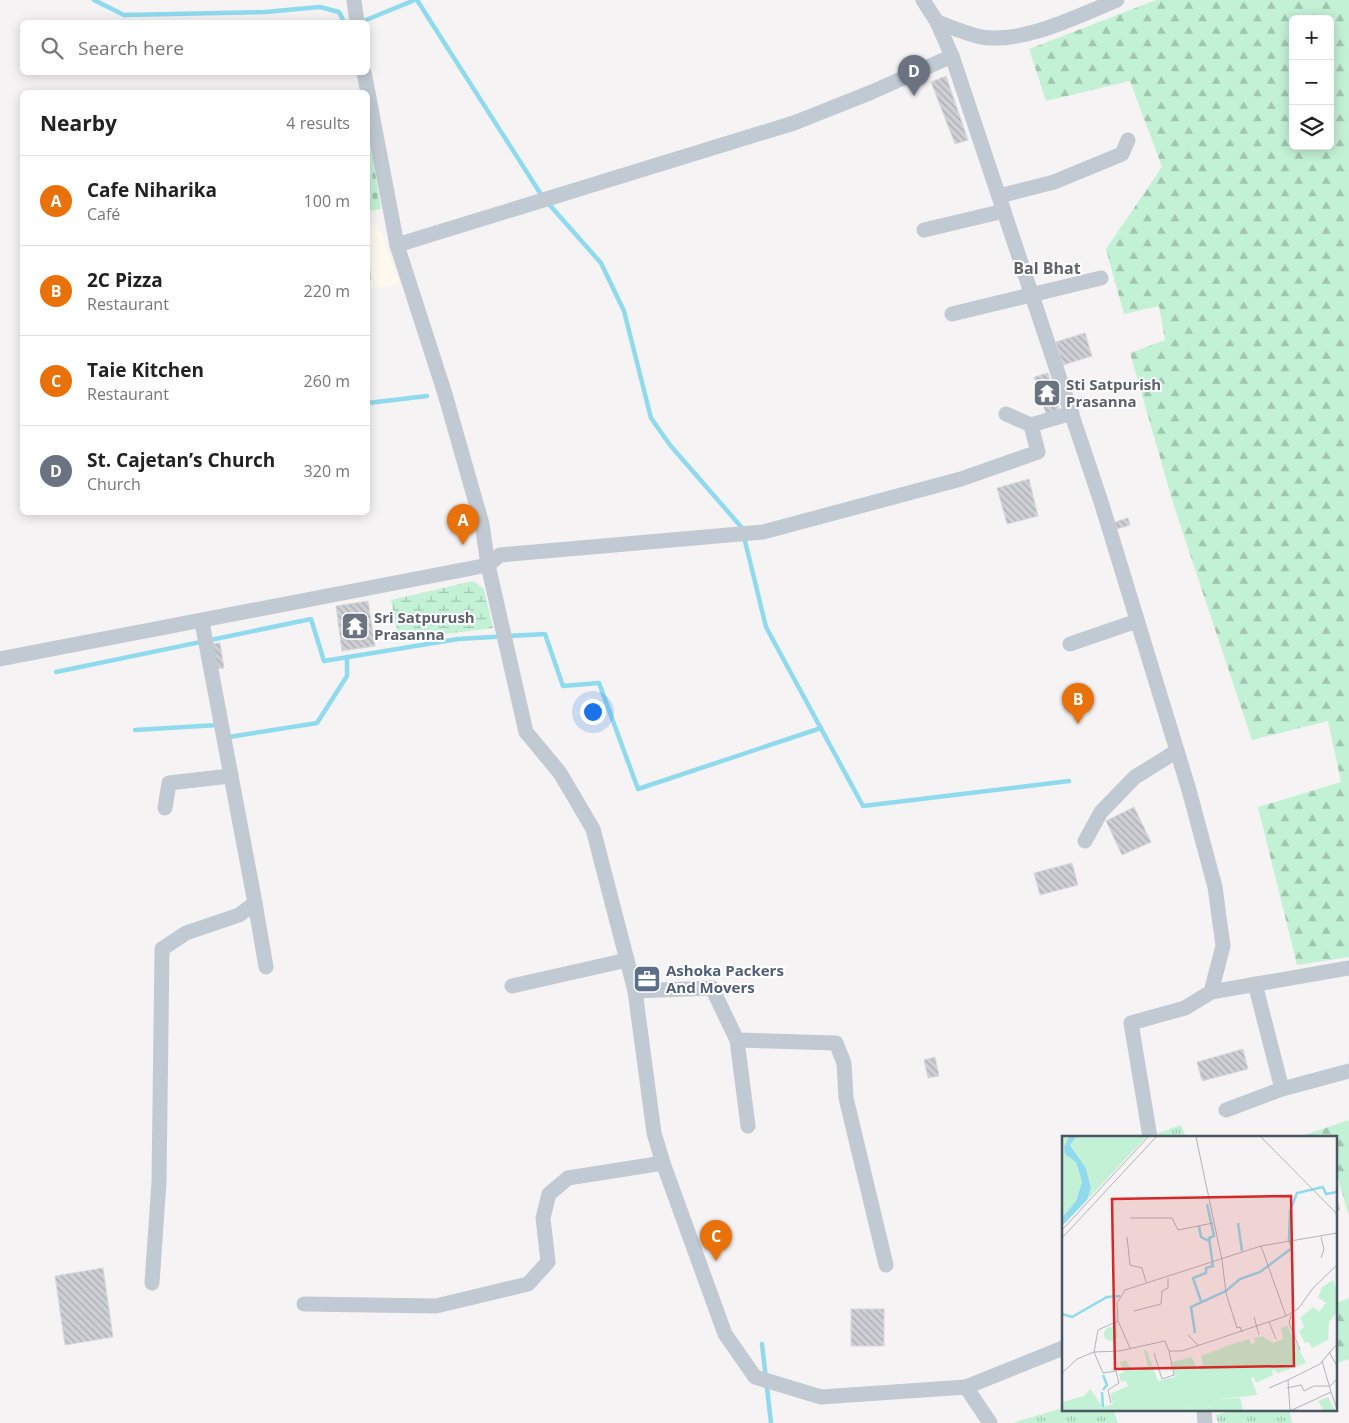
<!DOCTYPE html>
<html lang="en">
<head>
<meta charset="utf-8">
<style>
  :root { --surface:#fff; --page:#f2f2f2; --text:#222; --muted:#767676; --line:#e0e0e0; --accent:#1a73e8 }
  body { margin:0; font-family:"Open Sans",sans-serif; background:var(--page); color:var(--text) }
  .controls { position:absolute; right:15px; top:15px; display:grid; overflow:hidden; border-radius:8px; box-shadow:0 2px 12px #0003 }
  .controls button { width:45px; height:45px; display:grid; place-items:center; padding:0; border:0; border-bottom:1px solid var(--line); background:var(--surface); color:var(--text); font:25px sans-serif }
  .you { position:absolute; left:592px; top:711px; width:18px; height:18px; margin:-12px; border:4px solid #fff; border-radius:50%; background:#1a73e8; box-shadow:0 0 0 8px #1a73e833 }
  .badge { display:grid; place-items:center; width:32px; height:32px; border-radius:50%; background:var(--accent); color:#fff; font-size:16px; font-weight:700 }
  .pin { position:absolute; translate:-50% -41px; filter:drop-shadow(0 1px 2px #0008) }
  .pin::after { content:''; position:absolute; top:26px; width:18px; height:15px; background:inherit; clip-path:polygon(0 0,100% 0,50% 100%) }
  .list { margin:0; padding:0; list-style:none }
  h2 { display:flex; justify-content:space-between; align-items:center; height:65px; margin:0; padding:0 20px; font-size:21px }
  h2 small { font-size:16px; font-weight:400; color:var(--muted) }
  .list li { display:grid; grid-template-columns:32px 1fr auto; gap:15px; align-items:center; box-sizing:border-box; height:90px; padding:0 20px; border-top:1px solid var(--line) }
  .list b { display:block; font-size:19px; white-space:nowrap }
  .list p { margin:0; font-size:16px; white-space:nowrap; color:var(--muted) }
  .list em { font-size:16px; font-style:normal; color:var(--muted) }
  .icon { flex:none; width:28px; height:28px; fill:none; stroke:currentColor; stroke-width:2; stroke-linecap:round; stroke-linejoin:round }
  .map { position:relative; flex:none; width:1349px; height:1423px; overflow:hidden }
  .search { position:absolute; background:var(--surface); box-shadow:0 2px 12px #0003; left:20px; top:20px; width:350px; height:55px; display:flex; align-items:center; gap:12px; box-sizing:border-box; padding:0 18px; border-radius:8px; color:var(--muted); font-size:19px }
  .panel { position:absolute; background:var(--surface); box-shadow:0 2px 12px #0003; left:20px; top:90px; width:350px; height:425px; border-radius:8px }
  .map>svg:first-child { display:block }
  .commercial { fill:#fdf9ef }
  .grass { fill:url(#grass-tufts) }
  .forest { fill:url(#forest-firs); fill-rule:evenodd }
  .wetland { fill:url(#wetland-marsh) }
  .cemetery { fill:url(#cemetery-stones) }
  .lines { fill:none; stroke-linecap:round; stroke-linejoin:round }
  .stream { stroke:#90daee; stroke-width:4.5 }
  .building { fill:url(#building-back-hatch); stroke:#d7d9de }
  .minor { stroke:#c1cad2; stroke-width:15 }
  .labels { text-anchor:middle; dominant-baseline:central; stroke-width:4; stroke-linejoin:round; paint-order:stroke }
  .worship-label { font-size:15px; font-weight:bold; fill:#5b616d; stroke:#fff; text-anchor:start }
  .service-label { font-size:15px; font-weight:bold; fill:#4e5e75; stroke:#fff; text-anchor:start }
  .neighbourhood-label { font-size:16px; font-weight:bold; fill:#5f6368; stroke:#fff }
  .inset-river { fill:none; stroke:#90daee; stroke-width:2.5 }
  .inset-road { fill:none; stroke:#b1b4b9; stroke-width:1 }
  .view { fill:#d62828; fill-opacity:0.15; stroke:#d62828; stroke-width:2.5 }
  .inset-edge { fill:none; stroke:#4a5661; stroke-width:2.5 }
</style>
</head>
<body>
<div class="map">
<svg width="1349" height="1423" viewBox="0 0 1349 1423">
  <defs>
    <pattern id="grass-tufts" width="24" height="20" patternUnits="userSpaceOnUse" patternTransform="scale(1.25)"><rect width="24" height="20" fill="#c3f1d5"/><path d="M3 7l-1-3M5 7V3M7 7l1-3M15 17l-1-3M17 17v-4M19 17l1-3" fill="none" stroke="#a0c6b0"/></pattern>
    <pattern id="forest-firs" width="22" height="20" patternUnits="userSpaceOnUse" patternTransform="scale(1.25)"><rect width="22" height="20" fill="#c3f1d5"/><path d="M5 1l3.5 6h-7zM16 11l3.5 6h-7z" fill="#a0c6b0"/></pattern>
    <pattern id="wetland-marsh" width="20" height="14" patternUnits="userSpaceOnUse" patternTransform="scale(1.25)"><rect width="20" height="14" fill="#c3f1d5"/><path d="M1 5h8M5 5V1M11 12h8M15 12V8" fill="none" stroke="#a0c6b0"/></pattern>
    <pattern id="cemetery-stones" width="16" height="16" patternUnits="userSpaceOnUse" patternTransform="scale(1.25)"><rect width="16" height="16" fill="#c3f1d5"/><path d="M2 7V4a2 2 0 0 1 4 0v3zM10 15v-3a2 2 0 0 1 4 0v3z" fill="#a0c6b0"/></pattern>
    <pattern id="building-back-hatch" width="6" height="6" patternUnits="userSpaceOnUse" patternTransform="scale(1.25)"><rect width="6" height="6" fill="#cdcfd5"/><path d="M-1 5l2 2M0 0l6 6M5-1l2 2" fill="none" stroke="#a8abb0"/></pattern>
  </defs>
  <rect width="100%" height="100%" fill="#f5f3f3"/>
  <path class="commercial" d="M378 224 400 284 368 289V226Z"/>
  <g class="grass">
    <path d="M1181 1125 1186 1137H1159L1158 1133Z"/>
    <path d="M1063 1408 1113 1409 1118 1423H1012Z"/>
    <path d="M1240 1409H1289L1292 1423H1218L1216 1415Z"/>
  </g>
  <g class="forest">
    <path d="M1156 0H1349V957L1297 965 1258 807 1341 782 1328 721 1252 740 1174 506 1130 353 1165 340 1159 306 1124 314 1106 249 1162 167 1130 81 1046 101 1029 49ZM1293 19H1330V146H1293Z"/>
    <path d="M1349 1120V1216L1335 1169V1137H1298Z"/>
    <path d="M1349 1298V1359L1335 1364V1304Z"/>
  </g>
  <path class="wetland" d="M473 581 484 589 493 628 399 640 391 600Z"/>
  <path class="cemetery" d="M369 134 381 209 368 211V134Z"/>
  <g class="lines">
    <g class="stream">
      <path d="M94 0 124 15 265 12 320 7 339 12 344 22"/>
      <path d="M417 0 542 196"/>
      <path d="M361 22 415 0"/>
      <path d="M547 202 601 263 624 311 651 418 670 445 743 529"/>
      <path d="M368 403 427 396"/>
      <path d="M744 537 766 627 863 806 1069 781"/>
      <path d="M56 672 311 619 324 661 458 639 545 634 563 686 599 683 638 789 821 728"/>
      <path d="M135 730 218 725"/>
      <path d="M228 734 229 737 317 723 347 676V657"/>
      <path d="M762 1344 771 1423"/>
    </g>
  </g>
  <g class="building">
    <path d="M946 76 968 140 955 144 931 82Z"/>
    <path d="M368 252 371 280H368Z"/>
    <path d="M1085 333 1092 356 1063 365 1056 342Z"/>
    <path d="M1048 373 1059 409 1046 414 1034 377Z"/>
    <path d="M1029 479 1038 516 1007 524 997 488Z"/>
    <path d="M1128 518 1130 525 1117 529 1115 522Z"/>
    <path d="M368 601 375 646 342 651 336 606Z"/>
    <path d="M220 643 224 668 214 669 211 644Z"/>
    <path d="M1134 807 1151 842 1122 855 1106 821Z"/>
    <path d="M1072 863 1078 885 1040 895 1034 873Z"/>
    <path d="M1243 1049 1248 1069 1202 1081 1197 1062Z"/>
    <path d="M935 1057 939 1076 928 1078 924 1060Z"/>
    <path d="M1335 1193 1340 1210 1335 1211Z"/>
    <path d="M103 1268 113 1337 65 1345 55 1276Z"/>
    <rect x="851" y="1309" width="33" height="37"/>
  </g>
  <g class="lines">
    <g class="minor">
      <path d="M354 0 357 22"/>
      <path d="M923 0 937 22 952 56 1102 505 1189 790 1215 887 1223 946 1211 992 1185 1008 1131 1023 1150 1137"/>
      <path d="M937 22C951 27 967 34 981 37 1023 44 1078 16 1117 0"/>
      <path d="M364 72 397 245 445 394 482 524 488 565 526 732 560 773 593 829 635 991 654 1133 663 1163 725 1334 755 1377 821 1397 966 1387 990 1423"/>
      <path d="M999 196 1054 182 1122 154 1128 140"/>
      <path d="M924 230 1004 211"/>
      <path d="M397 245 794 123 872 92 952 56"/>
      <path d="M952 314 1101 278"/>
      <path d="M1006 414 1031 425"/>
      <path d="M1070 644 1137 621"/>
      <path d="M0 659 488 565 500 555 763 532 961 479 1038 452 1031 425 1072 413"/>
      <path d="M165 808 169 783 230 776"/>
      <path d="M1085 841 1101 812 1135 777 1177 751"/>
      <path d="M255 903 266 967"/>
      <path d="M1255 984 1282 1089"/>
      <path d="M512 986 627 960"/>
      <path d="M635 991 712 988 737 1040 836 1043 844 1063 846 1098 886 1265"/>
      <path d="M1211 992 1349 968"/>
      <path d="M737 1040 748 1126"/>
      <path d="M1226 1110 1282 1089 1349 1071"/>
      <path d="M152 1283 159 1182 162 949 186 933 239 915 255 903 202 622"/>
      <path d="M304 1304 436 1306 528 1284 548 1262 543 1218 549 1194 568 1178 663 1163"/>
      <path d="M966 1387 1063 1348"/>
      <path d="M1204 1409 1205 1423"/>
    </g>
  </g>
  <defs>
    <g id="temple-square" transform="scale(1.4375)"><rect x="-9" y="-9" width="18" height="18" rx="4" fill="#6b7280" stroke="#fff"/><path d="M0-6L5-2H3V0L6.5 2.5H4V6H1.5V3h-3V6H-4V2.5H-6.5L-3 0V-2H-5Z" fill="#fff"/></g>
    <g id="office-square" transform="scale(1.4375)"><rect x="-9" y="-9" width="18" height="18" rx="4" fill="#5c6f8a" stroke="#fff"/><path d="M-6-3h4V-5.5h4V-3h4V5H-6ZM-1-4.5V-3h2v-1.5ZM-6 0V1H6V0Z" fill="#fff"/></g>
  </defs>
  <g fill-rule="evenodd">
    <use href="#temple-square" x="1047" y="393"/>
    <use href="#temple-square" x="355" y="626"/>
    <use href="#office-square" x="647" y="979"/>
  </g>
  <g class="labels">
    <g class="worship-label">
      <text x="1066" y="384">Sti Satpurish<tspan x="1066" dy="17">Prasanna</tspan></text>
      <text x="374" y="617">Sri Satpurush<tspan x="374" dy="17">Prasanna</tspan></text>
    </g>
    <g class="service-label">
      <text x="666" y="970">Ashoka Packers<tspan x="666" dy="17">And Movers</tspan></text>
    </g>
    <g class="neighbourhood-label">
      <text x="1047" y="268">Bal Bhat</text>
    </g>
  </g>
  <g transform="translate(1062 1136)">
    <rect width="275" height="275" fill="#f5f3f3"/>
    <path d="M42 198a7 7 0 1 1 14 0a7 7 0 1 1-14 0ZM178 262 181 274H138L149 271 158 263ZM119 266 128 274H105L110 268Z" fill="#c3f1d5"/>
    <path d="M271 144 275 156V176L267 186 266 204 250 212 247 206 243 207 237 195 242 191 238 182 251 171 257 176 264 167 256 161 260 151ZM225 190 244 227 216 237 210 233 211 239 194 247 192 241 189 242 195 259 158 263 152 270 138 274H128L119 266 110 268 105 274H0V266L22 260 28 253 41 271 51 268 48 258 66 250 64 245 59 246 57 238 62 236 58 226 64 224 70 235 86 231 82 215 84 213 96 245 113 241 110 226 130 221 134 231 141 229 139 220 168 209 187 203 189 208 193 207 192 202 200 200 211 207 221 203 219 192ZM266 261 273 274H261L256 265Z" fill="#c3f1d5"/>
    <path d="M0 1H7L3 17 14 26 20 46 14 65 0 82ZM14 1H84L25 64 29 52 24 32 8 8Z" fill="#c3f1d5"/>
    <path d="M7 1H14L8 9 24 32 29 52 25 64 0 90V82L14 65 20 46 14 26 3 18 2 11Z" fill="#90daee"/>
    <path class="inset-river" d="M176 87 180 115M137 90 139 101 147 105M139 165 131 142 144 137V132L151 130 147 102 152 100 145 68M0 178 10 181 45 161 58 160M133 197 129 171 164 155 178 143 198 136 230 112 227 104 228 75 235 57 261 51 264 58 275 56M41 239 45 249 41 254M40 256 41 271"/>
    <path class="inset-road" d="M134 1 160 124 164 157 175 192 178 191 180 196M199 1 275 78M68 82H110L116 94 151 87M0 94 86 1M65 101 68 129 80 132 84 146M259 101 262 113 259 122M0 102 94 1M199 110 224 180M72 175 99 168 100 155 106 152V142M229 179 227 187 238 214M192 181 197 199M56 185 68 212M207 186 214 203M126 199 137 210M267 216 275 230M92 217 100 243 112 239 107 215M260 225 269 256M0 237 15 223 32 216 36 194 56 185 55 167 63 154 199 110 275 97M207 252 226 244M225 252 239 249 242 255 252 250H268L275 243M49 267 46 254 57 247 54 235 41 237 32 216 57 215 103 205 107 215H120L224 180 236 173 251 152 275 129M228 274 226 244 258 228 275 208M230 274 269 256 275 273"/>
    <path class="view" d="M229 60 232 230 53 233 50 63Z"/>
    <rect width="275" height="275" class="inset-edge"/>
  </g>
</svg>
<div class="controls">
<button>+</button>
<button>−</button>
<button><svg class="icon" aria-label="layers" viewBox="0 0 24 24"><path d="M12 4l9 5-9 5-9-5zM3 14l9 5 9-5"/></svg></button>
</div>
<div class="you"></div>
<div class="pin badge" style="left:463px;top:545px;background:#e8710a">A</div>
<div class="pin badge" style="left:1078px;top:724px;background:#e8710a">B</div>
<div class="pin badge" style="left:716px;top:1261px;background:#e8710a">C</div>
<div class="pin badge" style="left:914px;top:96px;background:#6b7280">D</div>
<div class="search"><svg class="icon" aria-label="search" viewBox="0 0 24 24"><circle cx="10" cy="10" r="6"/><path d="M15 15l6 6"/></svg>Search here</div>
<section class="panel">
<h2>Nearby<small>4 results</small></h2>
<ul class="list">
<li><span class="badge" style="background:#e8710a">A</span><div><b>Cafe Niharika</b><p>Café</p></div><em>100 m</em></li>
<li><span class="badge" style="background:#e8710a">B</span><div><b>2C Pizza</b><p>Restaurant</p></div><em>220 m</em></li>
<li><span class="badge" style="background:#e8710a">C</span><div><b>Taie Kitchen</b><p>Restaurant</p></div><em>260 m</em></li>
<li><span class="badge" style="background:#6b7280">D</span><div><b>St. Cajetan’s Church</b><p>Church</p></div><em>320 m</em></li>
</ul>
</section>
</div>
</body>
</html>
